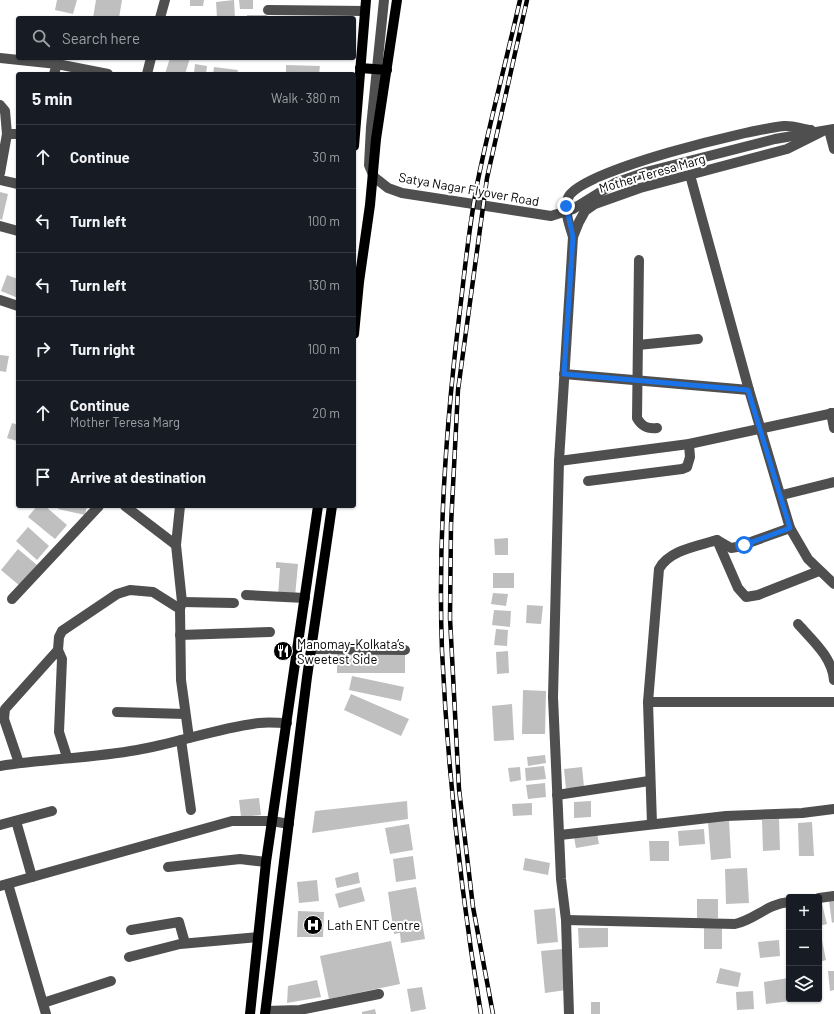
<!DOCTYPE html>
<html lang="en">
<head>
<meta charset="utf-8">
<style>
  :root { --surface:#171b24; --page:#20242c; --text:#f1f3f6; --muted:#9ea1a6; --line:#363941 }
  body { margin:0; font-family:Barlow,sans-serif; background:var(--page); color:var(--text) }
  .controls { position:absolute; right:12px; bottom:12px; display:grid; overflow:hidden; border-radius:4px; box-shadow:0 1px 3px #0004 }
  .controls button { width:36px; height:36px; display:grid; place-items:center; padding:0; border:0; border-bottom:1px solid var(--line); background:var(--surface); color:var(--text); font:20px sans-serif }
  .stop { position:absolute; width:12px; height:12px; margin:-9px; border:3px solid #1a73e8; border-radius:50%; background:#fff }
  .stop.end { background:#1a73e8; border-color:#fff; box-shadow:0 1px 4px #0008 }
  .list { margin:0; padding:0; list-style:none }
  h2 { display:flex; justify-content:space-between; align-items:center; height:52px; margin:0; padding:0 16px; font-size:17px }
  h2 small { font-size:13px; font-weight:400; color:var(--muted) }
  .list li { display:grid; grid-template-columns:26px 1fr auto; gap:12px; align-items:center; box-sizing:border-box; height:64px; padding:0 16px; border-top:1px solid var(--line) }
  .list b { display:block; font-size:15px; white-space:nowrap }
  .list p { margin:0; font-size:13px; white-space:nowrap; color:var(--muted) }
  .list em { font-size:13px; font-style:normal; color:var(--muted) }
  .icon { flex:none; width:22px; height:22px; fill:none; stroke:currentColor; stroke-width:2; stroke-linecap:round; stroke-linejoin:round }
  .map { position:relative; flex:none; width:834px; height:1014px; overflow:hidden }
  .search { position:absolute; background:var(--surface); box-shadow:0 1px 3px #0004; left:16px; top:16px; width:340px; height:44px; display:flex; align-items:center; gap:10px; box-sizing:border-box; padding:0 14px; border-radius:4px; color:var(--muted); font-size:15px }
  .panel { position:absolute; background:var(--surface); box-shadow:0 1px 3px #0004; left:16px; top:72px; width:340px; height:436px; border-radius:4px }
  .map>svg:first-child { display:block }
  .building { fill:#bfbfbf }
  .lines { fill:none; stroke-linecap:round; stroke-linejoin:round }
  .minor { stroke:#4f4f4f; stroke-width:10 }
  .major { stroke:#000; stroke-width:10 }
  .rail-casing { stroke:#000; stroke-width:4.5 }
  .rail { stroke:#fff; stroke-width:3; stroke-dasharray:9; stroke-linecap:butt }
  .route { stroke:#1a73e8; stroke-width:5 }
  .labels { text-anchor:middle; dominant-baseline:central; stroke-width:4; stroke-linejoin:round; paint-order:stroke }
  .street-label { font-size:13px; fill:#000; stroke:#fff }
  .poi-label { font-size:13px; fill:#000; stroke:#fff; text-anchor:start }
</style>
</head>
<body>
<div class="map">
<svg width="834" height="1014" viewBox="0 0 834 1014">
  <rect width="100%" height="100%" fill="#fff"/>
  <g class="building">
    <path d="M57 0H77L73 14 55 10Z"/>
    <path d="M96 0H122L119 18H93Z"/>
    <path d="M190 0H204L203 6H190Z"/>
    <path d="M234 0 235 18H217L216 2Z"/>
    <path d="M239 0H253V9H240Z"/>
    <rect x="247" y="15" width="20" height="3"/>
    <path d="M170 58H190L185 74H165Z"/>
    <path d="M195 64 207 66 206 74H194Z"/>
    <path d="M286 65 320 66 319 74H286Z"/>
    <path d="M214 67 238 70 237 74H213Z"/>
    <path d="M0 192 8 194 2 220 0 219Z"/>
    <path d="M7 275 18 279V298L1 291Z"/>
    <path d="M0 355 9 356 6 372 0 371Z"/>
    <path d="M12 423 18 425 17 441 7 438Z"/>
    <path d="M37 506H45L67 525 55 539 28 517Z"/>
    <path d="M59 506H87L85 515 58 509Z"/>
    <path d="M28 527 49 546 37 560 16 541Z"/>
    <path d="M508 538V555H495L494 539Z"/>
    <path d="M18 549 37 565 20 586 1 570Z"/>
    <path d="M276 562 298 564 295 597 278 596 280 568H276Z"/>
    <rect x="493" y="573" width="21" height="15"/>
    <path d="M493 593 508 594 506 606 491 604Z"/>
    <path d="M527 605 543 606 541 624 526 623Z"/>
    <path d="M494 610 511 611 510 627 492 625Z"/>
    <path d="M496 629 508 630 507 646 494 645Z"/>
    <path d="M508 651 509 673 497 674 496 652Z"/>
    <path d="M337 653 405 654V673H337Z"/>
    <path d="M352 676 404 687 401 701 349 690Z"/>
    <path d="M523 690 546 691 545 734H522Z"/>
    <path d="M351 694 409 719 401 736 344 710Z"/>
    <path d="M512 704 514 740 494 741 492 706Z"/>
    <path d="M545 755 546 763 528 766 527 757Z"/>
    <path d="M544 766 546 779 526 781 525 768Z"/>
    <path d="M520 767 521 780 510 782 508 768Z"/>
    <path d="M582 767 584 787 566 789 564 769Z"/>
    <path d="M545 783 546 797 528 799 526 785Z"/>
    <path d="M259 798 261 815 241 817 239 800Z"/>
    <path d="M407 801 408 819 312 833 315 811Z"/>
    <path d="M591 801V817L574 818V802Z"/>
    <path d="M532 803V815L513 816 512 804Z"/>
    <path d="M779 819 780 850 763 851 762 820Z"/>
    <path d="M729 820 731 858 711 860 708 822Z"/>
    <path d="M812 822 814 856H799L798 823Z"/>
    <path d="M409 824 413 850 390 854 385 828Z"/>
    <path d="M704 829 705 844 679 846 678 831Z"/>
    <path d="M597 833 599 844 576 848 574 837Z"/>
    <path d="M649 841H669V861H650Z"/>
    <path d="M413 856 416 879 396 882 393 859Z"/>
    <path d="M525 858 550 863 548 875 523 870Z"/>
    <path d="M747 868 749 903 726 904 725 869Z"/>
    <path d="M358 872 360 883 337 888 335 878Z"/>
    <path d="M317 880 319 901 299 903 297 882Z"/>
    <path d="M361 887 365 901 339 908 335 894Z"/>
    <path d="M416 887 425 939 401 943 400 933 394 934 388 892Z"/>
    <path d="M697 899H718V918L697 919Z"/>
    <path d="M819 900H821L827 924 819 926Z"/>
    <path d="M834 900V922L832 923 829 901Z"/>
    <path d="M555 908 558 942 537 944 534 910Z"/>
    <path d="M298 911 324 912 323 937H297Z"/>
    <rect x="704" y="927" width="18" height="22"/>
    <path d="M578 928H608V947L579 948Z"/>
    <path d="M821 935 826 960 819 962V936Z"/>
    <path d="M779 940 780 956 760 958 758 942Z"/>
    <path d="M391 941 400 984 329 999 320 956Z"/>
    <path d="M562 949 566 990 545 993 541 951Z"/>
    <path d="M720 968 741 973 738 987 716 983Z"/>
    <path d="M828 971H834V990L830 991Z"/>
    <path d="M788 978 789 999 791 1001 766 1004 764 982Z"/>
    <path d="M317 980 321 997 287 1003 288 986Z"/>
    <path d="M422 987 426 1009 411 1012 407 989Z"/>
    <path d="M753 991 754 1009 737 1010 736 992Z"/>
    <rect x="591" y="1002" width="9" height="12"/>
    <path d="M375 1009 376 1014H362V1012Z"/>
  </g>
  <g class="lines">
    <g class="minor">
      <path d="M384 0 371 127 369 165 374 177 388 188 402 193 551 216 573 209 615 183 646 172 775 139 834 129"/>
      <path d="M268 10 365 11"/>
      <path d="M160 18 165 0"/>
      <path d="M0 58 57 64 54 74"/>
      <path d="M57 64 108 74"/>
      <path d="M147 74 151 58"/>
      <path d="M0 105 5 111 7 134"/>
      <path d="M829 130 834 149"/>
      <path d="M0 173 7 134H18"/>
      <path d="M690 175 749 390 790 528 808 559 834 584"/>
      <path d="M0 180 18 184"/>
      <path d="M0 226 18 231"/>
      <path d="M573 237C570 226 562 207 569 196 587 169 747 130 784 126 792 125 802 129 811 130"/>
      <path d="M639 260 637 418C642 427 648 429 657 428"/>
      <path d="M0 300 18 306"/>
      <path d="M638 345 698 339"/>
      <path d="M564 374 749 390"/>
      <path d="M831 413 834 428"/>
      <path d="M559 461 689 444 834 413"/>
      <path d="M588 481 682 469 687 467 690 457 689 444"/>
      <path d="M782 495 834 482"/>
      <path d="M125 506 176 545"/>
      <path d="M180 506 176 545 182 602 180 609"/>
      <path d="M717 540 738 588 746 597 758 595 819 571"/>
      <path d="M246 595 305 598"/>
      <path d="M12 599 99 506"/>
      <path d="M182 602 234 603"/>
      <path d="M798 624C813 641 832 657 834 680"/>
      <path d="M180 635 270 632"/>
      <path d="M312 649 405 650"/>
      <path d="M58 650 62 659 59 732 67 757"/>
      <path d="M648 702H834"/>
      <path d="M117 712 185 714"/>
      <path d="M181 740 191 810"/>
      <path d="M19 763 4 719 5 709 58 650 59 637 62 631 117 594 130 590 153 592 180 609 181 680 189 738"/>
      <path d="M0 766C45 759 92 758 137 750 178 743 218 728 259 723 268 722 278 723 287 723"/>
      <path d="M557 795 649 781"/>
      <path d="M16 821 32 877"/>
      <path d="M652 824 648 702 659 569C669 550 698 546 717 540L731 548 737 547 790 528"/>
      <path d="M0 825 52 811"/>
      <path d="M560 835 726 816 802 813 834 809"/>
      <path d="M168 867 240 859 266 862"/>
      <path d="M8 884 46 1014"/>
      <path d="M0 886 232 821H272L289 824"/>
      <path d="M819 898 834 896"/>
      <path d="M566 920 735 924C756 919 767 904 789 902"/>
      <path d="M131 930 179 922 185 943"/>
      <path d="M129 957 180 944 258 937"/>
      <path d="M43 1003 111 981"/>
      <path d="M266 1011 300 1010 379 994"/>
      <path d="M569 1014 566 920 561 879 553 697 559 461 573 237 579 222 585 211 595 204 640 188 787 149 821 132"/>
    </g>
    <g class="major">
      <path d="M360 68 387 70"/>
      <path d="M354 146 366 0"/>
      <path d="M354 334 359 282 370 205 376 139 397 0"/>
      <path d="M250 1014 266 862 318 506"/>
      <path d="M265 1014 307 677 332 506"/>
    </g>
    <g class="rail-casing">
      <g id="rail">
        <path d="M481 1014C461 894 448 773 442 651 438 542 446 426 459 318 465 270 469 222 479 175 491 117 507 58 520 0"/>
        <path d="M493 1014 473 907 459 789 450 618 451 525 458 390 487 178 527 0"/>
      </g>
    </g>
    <use href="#rail" class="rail"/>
  </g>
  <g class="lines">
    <path class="route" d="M566 206 573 237 564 374 748 390 790 528 744 545"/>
  </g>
  <defs>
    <g id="restaurant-disc" transform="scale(1)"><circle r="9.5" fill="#000" stroke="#fff"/><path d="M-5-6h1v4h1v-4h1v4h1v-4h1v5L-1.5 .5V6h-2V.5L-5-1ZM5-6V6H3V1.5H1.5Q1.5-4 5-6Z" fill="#fff"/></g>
    <g id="hospital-disc" transform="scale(1)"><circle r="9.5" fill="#000" stroke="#fff"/><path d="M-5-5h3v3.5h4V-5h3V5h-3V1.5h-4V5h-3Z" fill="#fff"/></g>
  </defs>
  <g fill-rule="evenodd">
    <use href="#restaurant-disc" x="283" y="651"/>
    <use href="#hospital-disc" x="313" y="925"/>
  </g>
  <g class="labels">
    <g class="street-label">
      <text transform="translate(652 173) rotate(-16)">Mother Teresa Marg</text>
      <text transform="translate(469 189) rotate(10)">Satya Nagar Flyover Road</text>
    </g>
    <g class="poi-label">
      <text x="297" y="644">Manomay-Kolkata’s<tspan x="297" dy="15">Sweetest Side</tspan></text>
      <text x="327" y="925">Lath ENT Centre</text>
    </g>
  </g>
</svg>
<div class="controls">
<button>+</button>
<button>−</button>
<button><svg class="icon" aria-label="layers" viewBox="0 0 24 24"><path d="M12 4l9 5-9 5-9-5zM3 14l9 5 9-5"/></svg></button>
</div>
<div class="stop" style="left:744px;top:545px"></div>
<div class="stop end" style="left:566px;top:206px"></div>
<div class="search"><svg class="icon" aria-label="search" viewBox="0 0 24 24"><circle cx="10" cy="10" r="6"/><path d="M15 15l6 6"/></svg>Search here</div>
<section class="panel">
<h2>5 min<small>Walk · 380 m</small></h2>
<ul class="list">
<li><svg class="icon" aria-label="ahead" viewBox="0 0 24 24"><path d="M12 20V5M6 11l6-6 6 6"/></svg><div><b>Continue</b></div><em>30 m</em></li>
<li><svg class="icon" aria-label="left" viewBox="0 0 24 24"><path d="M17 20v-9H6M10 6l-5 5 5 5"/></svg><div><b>Turn left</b></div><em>100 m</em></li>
<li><svg class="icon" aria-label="left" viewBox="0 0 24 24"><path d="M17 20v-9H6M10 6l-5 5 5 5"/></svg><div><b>Turn left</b></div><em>130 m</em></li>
<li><svg class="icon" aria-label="right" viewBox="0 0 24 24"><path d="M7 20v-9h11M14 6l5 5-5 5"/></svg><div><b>Turn right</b></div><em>100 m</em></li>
<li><svg class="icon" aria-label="ahead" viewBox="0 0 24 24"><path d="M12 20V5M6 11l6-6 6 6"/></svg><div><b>Continue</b><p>Mother Teresa Marg</p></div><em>20 m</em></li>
<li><svg class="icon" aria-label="arrive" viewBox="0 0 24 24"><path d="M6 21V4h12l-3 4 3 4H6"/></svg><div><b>Arrive at destination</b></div></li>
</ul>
</section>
</div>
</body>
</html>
